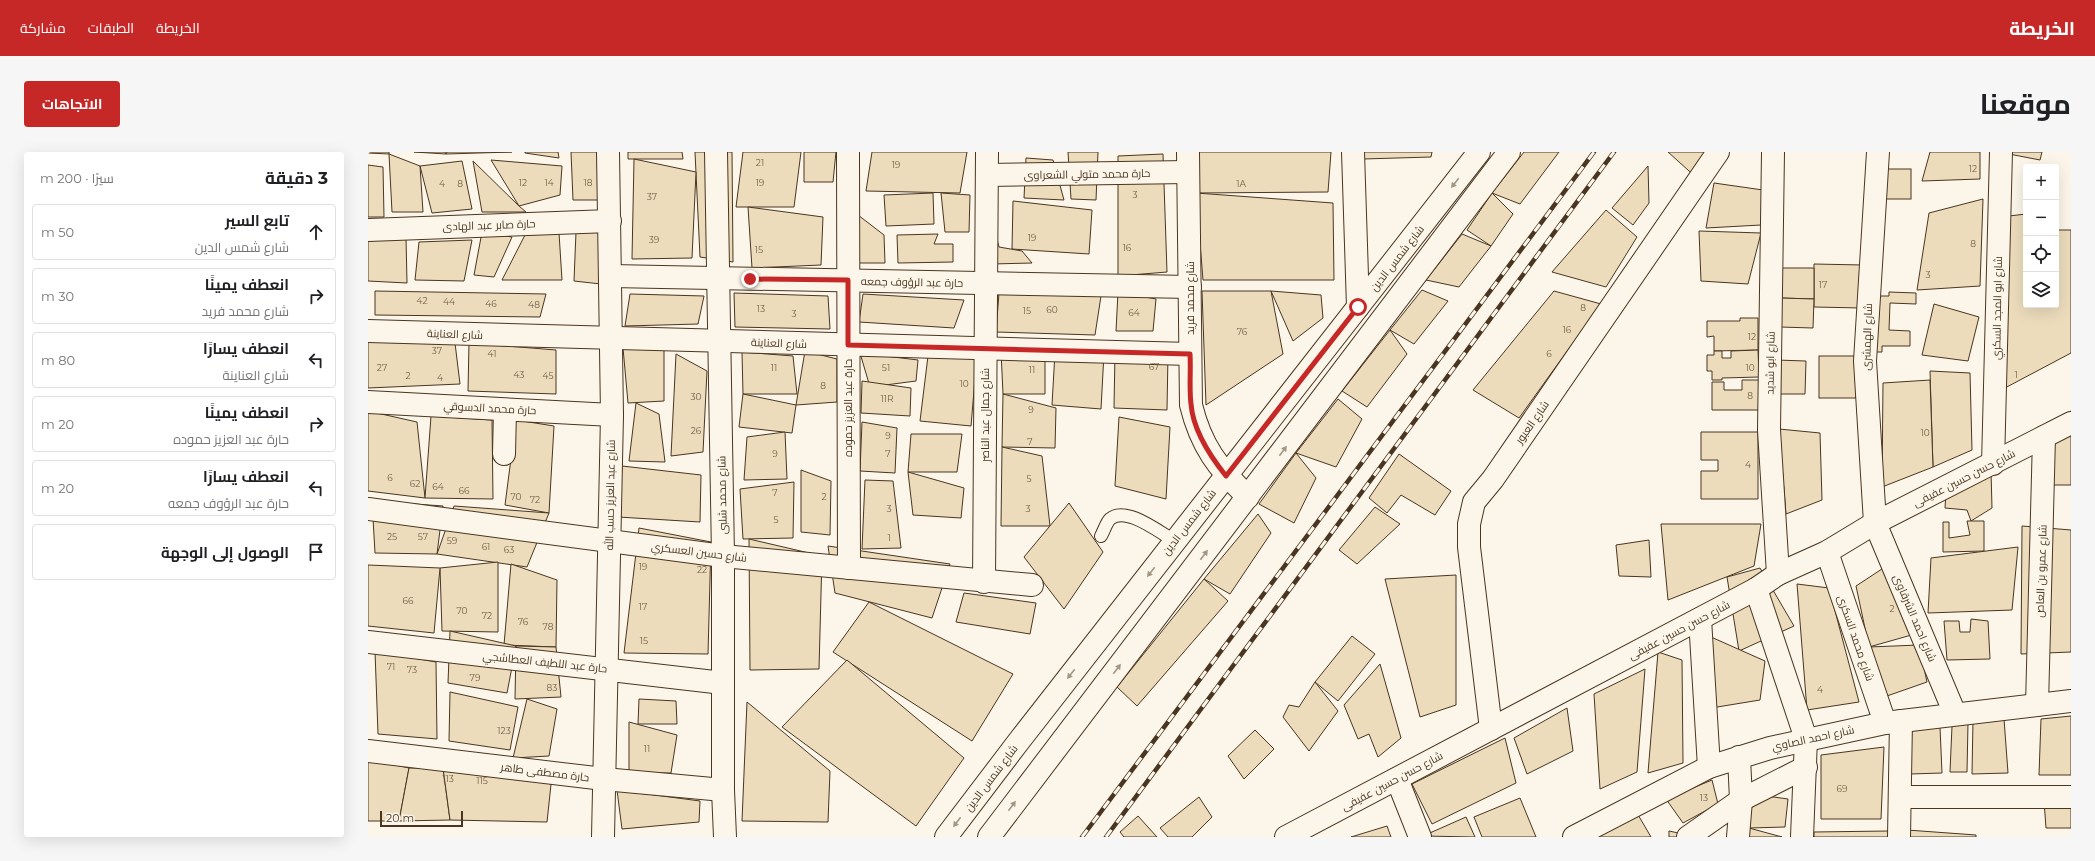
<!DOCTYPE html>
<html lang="ar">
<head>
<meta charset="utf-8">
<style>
  :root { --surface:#fff; --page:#f6f6f6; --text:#202124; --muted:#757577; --line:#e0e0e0; --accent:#c62828 }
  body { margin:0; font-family:Montserrat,Cairo,sans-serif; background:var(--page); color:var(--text); direction:rtl }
  .controls { position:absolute; right:12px; top:12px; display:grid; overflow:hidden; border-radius:4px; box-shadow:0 4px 16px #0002 }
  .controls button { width:36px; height:36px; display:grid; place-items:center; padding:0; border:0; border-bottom:1px solid var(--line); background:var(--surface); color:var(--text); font:20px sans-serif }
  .scale { position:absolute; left:12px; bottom:10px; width:83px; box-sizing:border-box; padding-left:4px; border:2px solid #4a3520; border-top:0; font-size:11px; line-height:14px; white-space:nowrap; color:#4a3520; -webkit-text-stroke:3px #fbf6e9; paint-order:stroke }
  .stop { position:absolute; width:12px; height:12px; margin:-9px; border:3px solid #c62828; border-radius:50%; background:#fff }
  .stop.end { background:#c62828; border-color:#fff; box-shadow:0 1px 4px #0008 }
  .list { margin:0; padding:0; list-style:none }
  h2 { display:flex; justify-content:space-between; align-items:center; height:52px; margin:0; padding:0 16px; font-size:17px }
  h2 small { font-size:13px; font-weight:400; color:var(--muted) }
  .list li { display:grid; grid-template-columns:26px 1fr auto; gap:12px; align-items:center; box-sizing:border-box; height:56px; margin:0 8px 8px; padding:0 8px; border:1px solid var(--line); border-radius:4px }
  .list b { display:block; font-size:15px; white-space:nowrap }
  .list p { margin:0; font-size:13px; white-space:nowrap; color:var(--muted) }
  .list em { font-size:13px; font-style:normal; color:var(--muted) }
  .icon { flex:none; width:22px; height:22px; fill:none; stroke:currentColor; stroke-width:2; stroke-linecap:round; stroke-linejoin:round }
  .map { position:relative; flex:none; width:1703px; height:685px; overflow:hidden; direction:ltr; border-radius:4px }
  header { display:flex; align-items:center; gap:24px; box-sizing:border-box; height:56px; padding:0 20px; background:var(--accent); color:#fff }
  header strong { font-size:19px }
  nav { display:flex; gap:22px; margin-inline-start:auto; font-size:14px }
  .intro { display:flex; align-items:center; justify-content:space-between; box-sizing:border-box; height:96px; padding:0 24px }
  h1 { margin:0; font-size:28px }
  .button { padding:10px 18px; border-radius:4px; background:var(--accent); color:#fff; font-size:14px; font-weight:700 }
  main { display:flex; gap:24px; padding:0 24px }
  aside { flex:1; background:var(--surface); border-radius:4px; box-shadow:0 4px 16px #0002 }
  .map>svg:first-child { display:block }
  .building { fill:#ecdcbc; stroke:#4a3520 }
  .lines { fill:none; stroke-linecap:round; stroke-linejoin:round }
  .lane-casing { stroke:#4a3520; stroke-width:14 }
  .street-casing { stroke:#4a3520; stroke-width:24 }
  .secondary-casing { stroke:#4a3520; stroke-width:24 }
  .lane { stroke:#fbf6e9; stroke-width:12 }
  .street { stroke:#fbf6e9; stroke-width:22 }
  .secondary { stroke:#fbf6e9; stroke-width:22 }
  .rail-casing { stroke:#4a3520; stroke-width:4.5 }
  .rail { stroke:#fbf6e9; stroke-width:3; stroke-dasharray:9; stroke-linecap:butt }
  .oneway { fill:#a29684 }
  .route { stroke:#c62828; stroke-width:5 }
  .labels { text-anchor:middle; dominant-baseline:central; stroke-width:3; stroke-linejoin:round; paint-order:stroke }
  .number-label { font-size:9px; fill:#725f47 }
  .street-label { font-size:11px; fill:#4a3520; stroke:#fbf6e9 }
</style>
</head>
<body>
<header>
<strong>الخريطة</strong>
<nav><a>الخريطة</a><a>الطبقات</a><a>مشاركة</a></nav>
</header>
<div class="intro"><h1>موقعنا</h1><a class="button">الاتجاهات</a></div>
<main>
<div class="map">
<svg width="1703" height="685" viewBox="0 0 1703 685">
  <rect width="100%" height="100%" fill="#fbf6e9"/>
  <g class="building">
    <path d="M0 0H21V2L0 1Z"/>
    <path d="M46 0H77L78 2Z"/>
    <path d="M79 0H144L78 2Z"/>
    <path d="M157 0H190L191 6 157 1Z"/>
    <path d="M203 0H230L231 48H205Z"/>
    <path d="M260 0H314L315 7H260Z"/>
    <path d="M327 0H364L365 110 332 105Z"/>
    <path d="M375 0H433L426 55H368Z"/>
    <path d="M436 0H468L465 30H436Z"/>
    <path d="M504 0H599L592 41 498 39Z"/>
    <path d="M700 0H730L728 48 703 47Z"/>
    <path d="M830 0H963L960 40 828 41Z"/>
    <path d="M994 0H1064L1063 5 995 7Z"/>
    <path d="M1156 0H1191L1152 52 1124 41Z"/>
    <path d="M1300 0H1349L1331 28Z"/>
    <path d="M1562 0H1612V27L1554 29Z"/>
    <path d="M1642 0H1674L1672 8 1641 2Z"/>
    <path d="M21 2 52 14 55 60H24Z"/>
    <path d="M795 2 799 120 750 124V4Z"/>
    <path d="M658 6 685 8 696 48 656 46Z"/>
    <path d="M266 7 328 20 324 106 264 107Z"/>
    <path d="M123 8 194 14 192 43 151 54Z"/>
    <path d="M94 9 104 57 64 61 52 14Z"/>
    <path d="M105 9 151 54 158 60H114Z"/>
    <path d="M0 13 15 15 16 65H0Z"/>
    <path d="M1280 14 1281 51 1265 73 1244 56Z"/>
    <rect x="1513" y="17" width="30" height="30"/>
    <path d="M1346 31 1395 38 1393 73 1338 76Z"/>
    <path d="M565 41 566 72 518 74 516 43Z"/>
    <path d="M573 41 602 43 601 80H577Z"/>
    <path d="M828 41 965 51 966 128H835Z"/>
    <path d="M1124 41 1145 62 1123 94 1099 78Z"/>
    <path d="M1615 47 1612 134 1549 138 1561 61Z"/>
    <path d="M645 49 724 58 721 102 644 97Z"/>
    <path d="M380 55 455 65 453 113 384 116Z"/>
    <path d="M1238 58 1269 85 1238 135 1184 120Z"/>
    <path d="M1658 62V153H1688V78H1703V201L1635 237 1641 64Z"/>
    <path d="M490 63 516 83 517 111H489Z"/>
    <path d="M1331 79 1393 81 1380 132 1333 129Z"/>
    <path d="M114 80 144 85 126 125 106 123Z"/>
    <path d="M208 80H231L233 132 206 129Z"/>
    <path d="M191 81 194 128H134L157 83Z"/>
    <path d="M570 82 566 92H585V110L530 111 529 83Z"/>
    <path d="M1094 82 1123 94 1091 135 1058 128Z"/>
    <path d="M38 85 39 131 0 129V89Z"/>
    <path d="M629 87 631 95 654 99 664 111 624 112 623 89Z"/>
    <path d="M104 88 96 129 47 128 51 90Z"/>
    <path d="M1446 112 1495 113 1494 156 1446 155Z"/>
    <path d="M1413 116H1446V147L1413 146Z"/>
    <path d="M1054 138 1080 149 1046 192 1022 178Z"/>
    <path d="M7 139 178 142 172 165 7 163Z"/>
    <path d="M834 139H903L915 202 838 253Z"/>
    <path d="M903 139 953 143 955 166 925 189Z"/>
    <path d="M1186 139 1233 152 1151 266 1105 238Z"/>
    <path d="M750 140 788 147 785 179H748Z"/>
    <path d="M1521 140 1548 141V152L1522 151 1521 178 1542 179V194H1514V200H1501L1504 144H1521Z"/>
    <path d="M366 141 460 144 462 177 367 175Z"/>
    <path d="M631 141 733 144 727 183 628 180Z"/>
    <path d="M262 142 336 144 330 172 257 174Z"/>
    <path d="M495 142 596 148 586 176 491 170Z"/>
    <path d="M1413 146 1446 147 1445 176 1412 175Z"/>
    <path d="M1566 152 1611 165 1600 209 1554 203Z"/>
    <path d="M1372 166H1390V198L1346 199V184L1339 185V169H1372Z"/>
    <path d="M1022 178 1039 202 999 255 974 239Z"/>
    <path d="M0 190 87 191 92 232 0 236Z"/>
    <path d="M101 191 188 198V242L100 239Z"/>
    <path d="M255 196 296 198V249L260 251Z"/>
    <path d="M1390 198 1391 225 1354 226V228H1344V219H1339V203H1346V199H1354V206H1363V199Z"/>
    <path d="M437 199 469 207V250L428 253Z"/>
    <path d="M633 199 677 202V242H635Z"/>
    <path d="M374 200 425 204 429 242H375Z"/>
    <path d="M687 200 736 201 733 257 684 253Z"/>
    <path d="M492 201 550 208 548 229 502 235Z"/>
    <path d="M747 201 800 202 799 258 746 256Z"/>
    <path d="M308 202 339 219 335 300 303 304Z"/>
    <path d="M609 203 603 274 552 269 560 204Z"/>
    <rect x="1451" y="204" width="37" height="42"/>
    <path d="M1408 208 1438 209 1437 242H1408Z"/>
    <path d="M1562 219 1602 221 1604 298 1565 315Z"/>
    <path d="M1374 228H1393L1394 258H1344V230H1356V238H1374Z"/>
    <path d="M1562 228 1565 315 1514 335 1515 231Z"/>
    <path d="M494 229 543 236 542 264 493 261Z"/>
    <path d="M375 242 428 253 424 281 371 275Z"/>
    <path d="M635 242 688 256 687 296 634 295Z"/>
    <path d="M970 247 994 267 968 315 928 301Z"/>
    <path d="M268 251 291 262 297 310 261 309Z"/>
    <path d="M0 259 49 270 57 346 0 339Z"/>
    <path d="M1703 259V333H1675L1678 271Z"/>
    <path d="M63 264 124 268 125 347 57 346Z"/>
    <path d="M751 265 802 275 798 347 747 334Z"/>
    <path d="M148 268 186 274 181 361 137 353Z"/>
    <path d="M494 270 529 276 527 321 492 319Z"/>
    <path d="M1411 277 1452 281 1454 348 1418 362Z"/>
    <path d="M417 280 419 327 376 328 379 285Z"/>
    <path d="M1333 280H1390V347H1333V319H1350V308H1333Z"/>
    <path d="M543 282H594L589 320H540Z"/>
    <path d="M634 295 674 304 682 374H633Z"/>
    <path d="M928 301 948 326 926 371 891 352Z"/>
    <path d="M1031 302 1083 339 1067 363 1033 343 1019 361 1001 346Z"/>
    <path d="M254 314 333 323 332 370 250 365Z"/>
    <path d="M433 318 463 329 462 383 433 380Z"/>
    <path d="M1623 319 1624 356 1603 369 1599 358 1577 356 1578 341Z"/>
    <path d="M540 320 596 336 593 366 545 363Z"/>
    <path d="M497 328 525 329 533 396 494 397Z"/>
    <path d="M426 330 425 386 375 387 372 337Z"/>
    <path d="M4 349 75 354 69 402 7 401Z"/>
    <path d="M701 351 735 400 696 457 656 405Z"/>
    <path d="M86 354 181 361 159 415 69 402Z"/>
    <path d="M1007 355 1032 372 989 412 971 398Z"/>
    <path d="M890 362 903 381 862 442 836 427Z"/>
    <path d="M1599 369H1616V399L1575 400V370H1581V386L1602 383Z"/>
    <path d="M1293 372H1393L1386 414 1300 448Z"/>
    <path d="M1654 374 1703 378V500L1653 502Z"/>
    <path d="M271 376 343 390 340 502 256 501Z"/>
    <path d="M381 387 454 404 451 517 382 518Z"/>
    <path d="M1281 388 1283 425 1251 424 1248 393Z"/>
    <path d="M460 394 582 412 564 466 467 441Z"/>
    <path d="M1650 395 1644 458 1560 461 1563 406Z"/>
    <path d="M130 410V480L74 479 72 416Z"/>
    <path d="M143 412 189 428 188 495 136 493Z"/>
    <path d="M0 413 72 416 66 481 0 474Z"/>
    <path d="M1520 413 1547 482 1501 495 1488 434Z"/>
    <path d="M1392 416 1426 474 1371 499 1359 425Z"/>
    <path d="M1088 423V553L1052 565 1017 427Z"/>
    <path d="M836 427 860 449 769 554 749 535Z"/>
    <path d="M1429 432 1461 436 1491 550 1439 558Z"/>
    <path d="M596 441 668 451 662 482 588 470Z"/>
    <path d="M501 450 645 522 604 589 465 500Z"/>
    <path d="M1603 467 1620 469 1622 507 1579 508 1576 469H1591L1592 480H1602Z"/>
    <path d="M82 479 148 494 139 541 80 531Z"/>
    <path d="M984 484 1007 502 970 549 947 530Z"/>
    <path d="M1343 485 1397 509 1392 548 1337 557Z"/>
    <path d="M1551 493 1559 530 1516 545 1501 495Z"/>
    <path d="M148 494 188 495 193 545 147 547Z"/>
    <path d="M7 499 68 510 69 587 10 582Z"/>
    <path d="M1290 500 1314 508 1315 611 1280 621Z"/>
    <path d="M479 508 596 606 548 674 414 575Z"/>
    <path d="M1012 512 1033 586 1010 605 1001 582 990 587 976 553Z"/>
    <path d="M1277 517 1269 620 1232 637 1226 542Z"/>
    <path d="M947 530 970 559 941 599 915 565 921 553 931 555Z"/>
    <path d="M82 540 150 555 142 598 81 589Z"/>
    <path d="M159 547 189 557 181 604 145 606Z"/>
    <path d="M271 547 308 549 309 572H270Z"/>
    <path d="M379 550 462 619 460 670 374 669Z"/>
    <path d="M1199 556 1205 599 1159 622 1146 586Z"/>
    <path d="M1703 564V623H1671L1673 567Z"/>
    <path d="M1636 567 1640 621 1604 622 1605 568Z"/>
    <path d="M261 570 309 583 303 621H261Z"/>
    <path d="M1600 571 1599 620H1582L1584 574Z"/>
    <path d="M1543 575H1572L1574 621 1542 622Z"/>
    <path d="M887 578 906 597 876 627 860 604Z"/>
    <path d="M1137 586 1148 631 1064 672 1044 632Z"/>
    <path d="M1516 595 1513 667H1453V603Z"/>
    <path d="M0 607 41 616 31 669H0Z"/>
    <path d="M41 616H75L82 668 31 669Z"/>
    <path d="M75 616 184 623 179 670 82 668Z"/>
    <path d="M1344 628 1350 652 1315 671 1298 647Z"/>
    <path d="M1703 634V676H1678L1675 635Z"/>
    <path d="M249 638 332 649 331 670 254 677Z"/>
    <path d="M1384 642 1420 647 1417 675 1381 676Z"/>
    <path d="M831 645 844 665 824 685H800L792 676Z"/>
    <path d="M1152 646 1168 685H1114L1106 665Z"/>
    <path d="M1269 661 1283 685H1224Z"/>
    <path d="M770 664 789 685H756L752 680Z"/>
    <path d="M1098 665 1107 685 1055 684Z"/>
    <path d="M1019 674 1023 685H983Z"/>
    <path d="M1381 676 1414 685H1381Z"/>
    <path d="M1539 678 1608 683V685H1540Z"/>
    <path d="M1301 679 1329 685H1301Z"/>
    <path d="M1520 679V685H1446V680Z"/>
  </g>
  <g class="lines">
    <g class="lane-casing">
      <path id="lane" d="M733 384C736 379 738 371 742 367 758 353 792 381 807 389"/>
    </g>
    <g class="street-casing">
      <g id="street">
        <path d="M348 0 355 404V638L357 685"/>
        <path d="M480 0 481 416"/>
        <path d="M820 0 823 253C833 294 850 316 880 345"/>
        <path d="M985 0 990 155"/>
        <path d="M1405 0 1401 278 1410 422"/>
        <path d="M1510 0 1497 209 1507 371 1587 562"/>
        <path d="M619 23 820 20"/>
        <path d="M0 78 242 69"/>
        <path d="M243 124 822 135"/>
        <path d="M0 179 822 202"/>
        <path d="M0 250 244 263"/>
        <path d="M136 302 137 258"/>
        <path d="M1625 312 1633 0"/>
        <path d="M0 357 355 404 664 433"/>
        <path d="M1459 400 1517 571"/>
        <path d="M616 430 619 0"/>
        <path d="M1388 437 1438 587 1434 685"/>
        <path d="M1332 467 1341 615"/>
        <path d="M0 490 355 531"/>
        <path d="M1669 553 1676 285"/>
        <path d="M1123 577 1101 395V372L1106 350 1125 327 1350 0"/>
        <path d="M0 599 236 627 355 638"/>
        <path d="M1029 627 1052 685"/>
        <path d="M1532 645H1703"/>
        <path d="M235 685 244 263 240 0"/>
        <path d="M1206 685 1341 615 1402 596 1517 571 1703 549"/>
        <path d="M1320 685 1373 648 1438 615"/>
        <path d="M1370 685 1373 648 1371 605"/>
        <path d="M1531 685 1533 569"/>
      </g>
    </g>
    <g class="secondary-casing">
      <g id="secondary">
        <path d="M578 685 651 589 1111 0"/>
        <path d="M621 685 1141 0"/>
        <path d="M918 685 1388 437 1410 422 1459 400 1507 371 1703 271"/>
      </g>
    </g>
    <use href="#lane" class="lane"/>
    <use href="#street" class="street"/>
    <use href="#secondary" class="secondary"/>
    <g class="rail-casing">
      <g id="rail">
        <path d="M714 685 1226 0"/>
        <path d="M738 685 1246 0"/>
      </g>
    </g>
    <use href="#rail" class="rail"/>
  </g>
  <defs><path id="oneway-solid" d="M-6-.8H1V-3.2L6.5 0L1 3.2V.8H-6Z"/></defs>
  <g class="oneway">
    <use href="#oneway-solid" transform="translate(1087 31) rotate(128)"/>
    <use href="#oneway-solid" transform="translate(915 299) rotate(-53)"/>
    <use href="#oneway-solid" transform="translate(836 403) rotate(-53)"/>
    <use href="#oneway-solid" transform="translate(783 420) rotate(128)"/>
    <use href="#oneway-solid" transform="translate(749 517) rotate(-53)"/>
    <use href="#oneway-solid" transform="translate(703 522) rotate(128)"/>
    <use href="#oneway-solid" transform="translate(644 654) rotate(-53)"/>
    <use href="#oneway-solid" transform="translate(589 670) rotate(127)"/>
  </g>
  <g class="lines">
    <path class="route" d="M382 127 480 128V193L822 202C823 219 821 235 823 252 825 278 842 304 858 324L990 155"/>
  </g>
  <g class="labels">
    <g class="number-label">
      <text x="392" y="10">21</text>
      <text x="528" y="12">19</text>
      <text x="1605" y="16">12</text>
      <text x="155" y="30">12</text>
      <text x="181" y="30">14</text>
      <text x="220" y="30">18</text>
      <text x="392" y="30">19</text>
      <text x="74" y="31">4</text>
      <text x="92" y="31">8</text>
      <text x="873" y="31">1A</text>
      <text x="767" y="42">3</text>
      <text x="284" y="44">37</text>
      <text x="664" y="85">19</text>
      <text x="286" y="87">39</text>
      <text x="1605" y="91">8</text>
      <text x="759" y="95">16</text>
      <text x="391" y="97">15</text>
      <text x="1560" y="122">3</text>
      <text x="1455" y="132">17</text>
      <text x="54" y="148">42</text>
      <text x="81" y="149">44</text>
      <text x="123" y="151">46</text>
      <text x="166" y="152">48</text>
      <text x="1215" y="155">8</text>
      <text x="393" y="156">13</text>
      <text x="684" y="157">60</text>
      <text x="659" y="158">15</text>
      <text x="766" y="160">64</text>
      <text x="426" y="161">3</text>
      <text x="1199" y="177">16</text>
      <text x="874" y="179">76</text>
      <text x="1384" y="184">12</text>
      <text x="69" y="198">37</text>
      <text x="124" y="201">41</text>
      <text x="1181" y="201">6</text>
      <text x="786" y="214">67</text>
      <text x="14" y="215">27</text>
      <text x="406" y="215">11</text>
      <text x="518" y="215">51</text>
      <text x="1382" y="215">10</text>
      <text x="664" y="217">11</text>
      <text x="151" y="222">43</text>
      <text x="1648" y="222">1</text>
      <text x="40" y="223">2</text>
      <text x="180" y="223">45</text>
      <text x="72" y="225">4</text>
      <text x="596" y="231">10</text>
      <text x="455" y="233">8</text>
      <text x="1382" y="243">8</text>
      <text x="328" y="244">30</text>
      <text x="519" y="246">11R</text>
      <text x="663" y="257">9</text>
      <text x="328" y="278">26</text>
      <text x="1557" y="280">10</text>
      <text x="520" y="283">9</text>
      <text x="662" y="289">7</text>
      <text x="407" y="301">9</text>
      <text x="520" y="301">7</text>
      <text x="1380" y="312">4</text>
      <text x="22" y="325">6</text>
      <text x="661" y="326">5</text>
      <text x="47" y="331">62</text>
      <text x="70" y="334">64</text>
      <text x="96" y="338">66</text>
      <text x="407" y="340">7</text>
      <text x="148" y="344">70</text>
      <text x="456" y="344">2</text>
      <text x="167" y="347">72</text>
      <text x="521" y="356">3</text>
      <text x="660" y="356">3</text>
      <text x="408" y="367">5</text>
      <text x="24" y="384">25</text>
      <text x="55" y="384">57</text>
      <text x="521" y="385">1</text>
      <text x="84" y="388">59</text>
      <text x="118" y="394">61</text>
      <text x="141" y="397">63</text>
      <text x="275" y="414">19</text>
      <text x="334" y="417">22</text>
      <text x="40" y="448">66</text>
      <text x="275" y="454">17</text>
      <text x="1524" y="456">2</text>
      <text x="94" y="458">70</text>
      <text x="119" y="463">72</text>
      <text x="155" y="469">76</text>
      <text x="180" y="474">78</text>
      <text x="276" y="488">15</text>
      <text x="23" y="514">71</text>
      <text x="44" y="517">73</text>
      <text x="107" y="525">79</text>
      <text x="184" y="535">83</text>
      <text x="1452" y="537">4</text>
      <text x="136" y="578">123</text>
      <text x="279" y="596">11</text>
      <text x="80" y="626">113</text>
      <text x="114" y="628">115</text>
      <text x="1474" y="636">69</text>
      <text x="1336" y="645">13</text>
    </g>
    <g class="street-label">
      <text transform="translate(719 22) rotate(-1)">حارة محمد متولي الشعراوى</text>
      <text transform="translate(121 73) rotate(-2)">حارة صابر عبد الهادى</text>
      <text transform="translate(1029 106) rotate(-52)">شارع شمس الدين</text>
      <text transform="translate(544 130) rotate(1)">حارة عبد الرؤوف جمعه</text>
      <text transform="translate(822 146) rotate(-90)">شارع محمد فريد</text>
      <text transform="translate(1629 156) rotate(-89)">شارع ابو المجد السكري</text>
      <text transform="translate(87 182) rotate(2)">شارع العناينة</text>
      <text transform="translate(1499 185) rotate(-88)">شارع الهمشرى</text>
      <text transform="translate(411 191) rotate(2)">شارع العناينة</text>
      <text transform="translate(1402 211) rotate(-89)">شارع ابو شديد</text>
      <text transform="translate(122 256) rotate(3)">حارة محمد الدسوقي</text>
      <text transform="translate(480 256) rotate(-90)">حارة عبد العزيز حموده</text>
      <text transform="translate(617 263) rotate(-90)">شارع جمال عبد الناصر</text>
      <text transform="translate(1164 270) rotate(-55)">شارع العبور</text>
      <text transform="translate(1596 326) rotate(-27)">شارع حسن حسين عفيفى</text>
      <text transform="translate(242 343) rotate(-89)">شارع عبد العزيز حسب الله</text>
      <text transform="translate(354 343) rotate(-91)">شارع محمد شلبى</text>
      <text transform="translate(821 370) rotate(-52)">شارع شمس الدين</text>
      <text transform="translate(331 400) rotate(7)">شارع حسين العسكري</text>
      <text transform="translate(1673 419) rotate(-88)">شارع عمرو بن العاص</text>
      <text transform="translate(1547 466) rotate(67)">شارع احمد الشرقاوى</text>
      <text transform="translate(1311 478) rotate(-28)">شارع حسن حسين عفيفى</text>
      <text transform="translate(1488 486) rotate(71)">شارع محمد السكرى</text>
      <text transform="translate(177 510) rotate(6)">حارة عبد اللطيف العطاشجي</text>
      <text transform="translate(1445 586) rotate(-12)">شارع احمد الصاوي</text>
      <text transform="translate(177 620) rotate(7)">حارة مصطفى طاهر</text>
      <text transform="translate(623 626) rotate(-53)">شارع شمس الدين</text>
      <text transform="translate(1024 629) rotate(-28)">شارع حسن حسين عفيفى</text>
    </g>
  </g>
</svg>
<div class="controls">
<button>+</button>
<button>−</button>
<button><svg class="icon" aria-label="locate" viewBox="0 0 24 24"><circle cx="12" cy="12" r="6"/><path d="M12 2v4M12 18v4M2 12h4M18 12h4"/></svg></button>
<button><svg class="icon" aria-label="layers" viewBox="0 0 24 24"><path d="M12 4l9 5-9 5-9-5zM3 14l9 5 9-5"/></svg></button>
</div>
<div class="scale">20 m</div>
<div class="stop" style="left:990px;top:155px"></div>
<div class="stop end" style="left:382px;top:127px"></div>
</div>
<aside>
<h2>3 دقيقة<small>سيرًا · 200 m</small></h2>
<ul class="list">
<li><svg class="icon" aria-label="ahead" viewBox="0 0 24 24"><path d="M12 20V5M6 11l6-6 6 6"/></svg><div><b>تابع السير</b><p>شارع شمس الدين</p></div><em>50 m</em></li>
<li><svg class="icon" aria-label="right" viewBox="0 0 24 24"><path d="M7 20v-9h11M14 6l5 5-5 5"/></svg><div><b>انعطف يمينًا</b><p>شارع محمد فريد</p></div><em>30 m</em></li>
<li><svg class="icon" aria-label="left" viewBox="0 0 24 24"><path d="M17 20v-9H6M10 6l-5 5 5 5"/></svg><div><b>انعطف يسارًا</b><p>شارع العناينة</p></div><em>80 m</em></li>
<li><svg class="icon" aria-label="right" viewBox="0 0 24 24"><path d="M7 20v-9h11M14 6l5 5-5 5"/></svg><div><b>انعطف يمينًا</b><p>حارة عبد العزيز حموده</p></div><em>20 m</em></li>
<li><svg class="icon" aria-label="left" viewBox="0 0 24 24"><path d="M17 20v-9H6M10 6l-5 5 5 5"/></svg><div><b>انعطف يسارًا</b><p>حارة عبد الرؤوف جمعه</p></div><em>20 m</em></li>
<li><svg class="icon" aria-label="arrive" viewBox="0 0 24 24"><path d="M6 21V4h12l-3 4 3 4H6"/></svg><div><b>الوصول إلى الوجهة</b></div></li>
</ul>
</aside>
</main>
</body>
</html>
